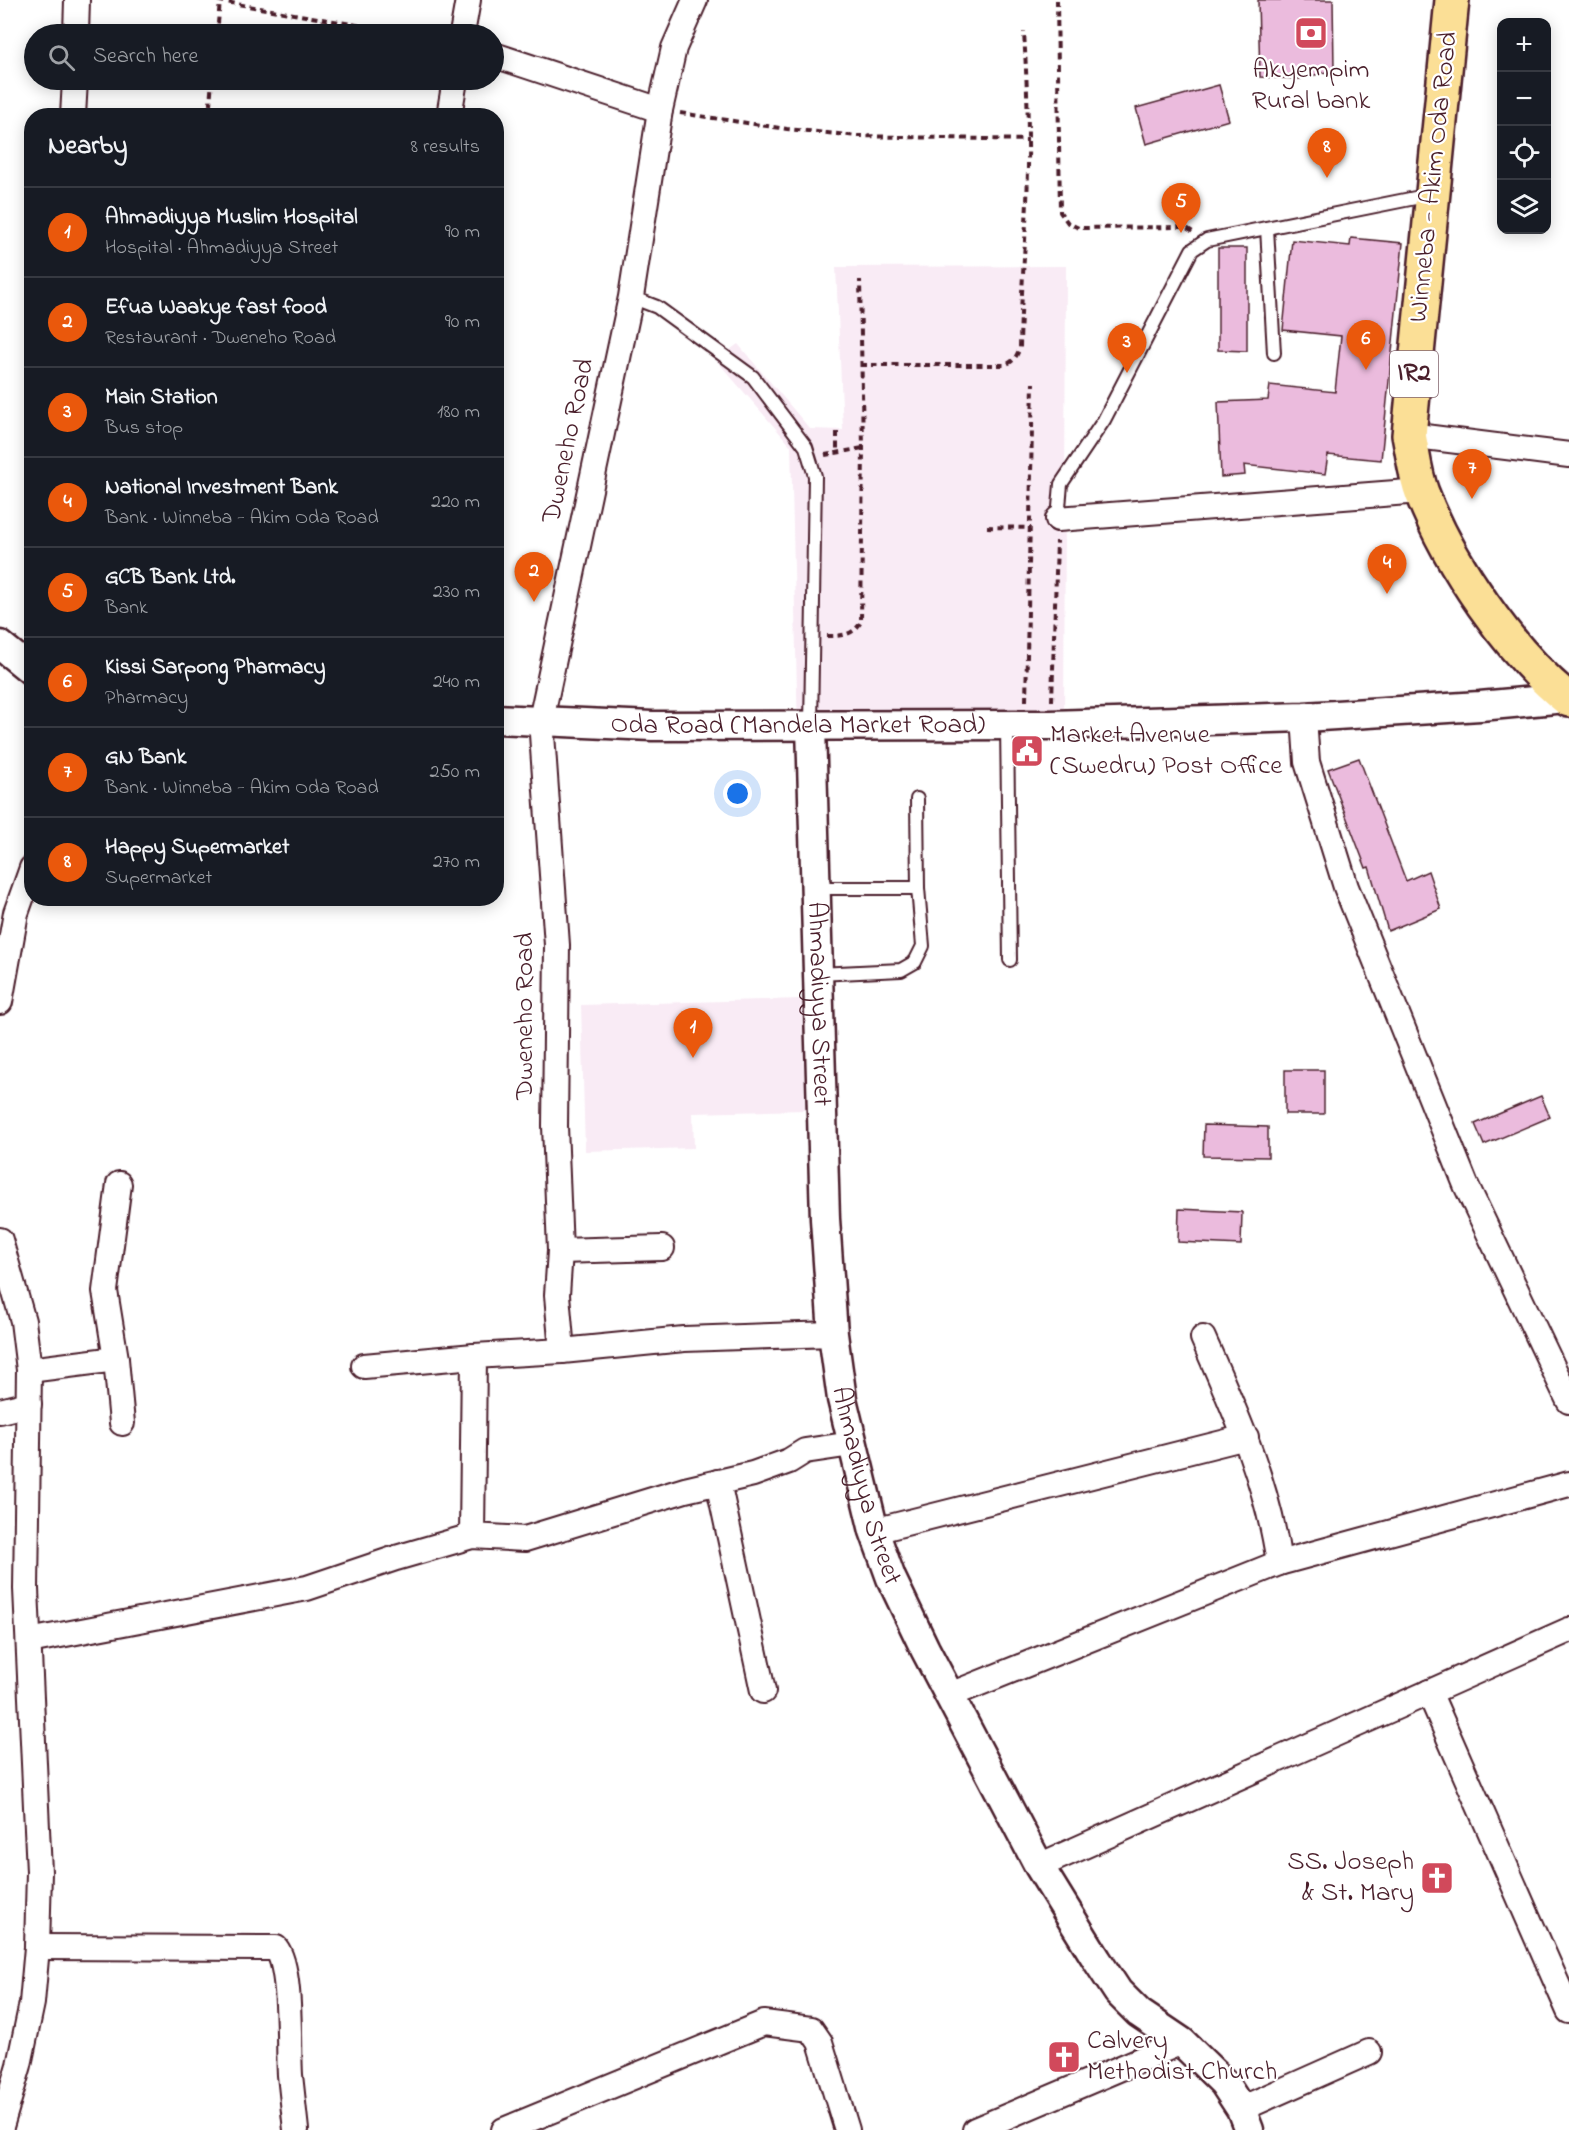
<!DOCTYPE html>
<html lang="en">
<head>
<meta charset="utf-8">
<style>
  :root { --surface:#171b24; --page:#20242c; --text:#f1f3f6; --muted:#9ea1a6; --line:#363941; --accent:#ea580c }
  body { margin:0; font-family:"Indie Flower",sans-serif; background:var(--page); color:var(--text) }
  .controls { position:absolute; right:18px; top:18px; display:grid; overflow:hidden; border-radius:12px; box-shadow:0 3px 15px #0003 }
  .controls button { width:54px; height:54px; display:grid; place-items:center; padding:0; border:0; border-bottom:2px solid var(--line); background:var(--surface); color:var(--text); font:30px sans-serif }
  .you { position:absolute; left:738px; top:794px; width:21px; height:21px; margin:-15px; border:4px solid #fff; border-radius:50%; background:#1a73e8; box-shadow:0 0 0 9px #1a73e833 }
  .badge { display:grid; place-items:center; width:39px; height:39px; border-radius:50%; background:var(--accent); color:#fff; font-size:20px; font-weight:700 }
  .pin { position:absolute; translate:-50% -50px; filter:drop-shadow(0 2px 3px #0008) }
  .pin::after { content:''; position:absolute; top:32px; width:21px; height:18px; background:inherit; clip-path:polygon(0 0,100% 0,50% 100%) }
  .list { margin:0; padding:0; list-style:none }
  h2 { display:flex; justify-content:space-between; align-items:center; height:78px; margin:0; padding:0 24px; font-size:26px }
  h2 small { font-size:20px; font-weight:400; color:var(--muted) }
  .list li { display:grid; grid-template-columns:39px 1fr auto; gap:18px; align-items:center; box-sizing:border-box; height:90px; padding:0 24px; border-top:2px solid var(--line) }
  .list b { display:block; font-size:22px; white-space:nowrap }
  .list p { margin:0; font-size:20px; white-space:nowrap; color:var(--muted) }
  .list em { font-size:20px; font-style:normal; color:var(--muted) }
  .icon { flex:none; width:33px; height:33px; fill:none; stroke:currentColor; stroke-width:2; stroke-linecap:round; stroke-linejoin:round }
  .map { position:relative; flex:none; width:1569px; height:2130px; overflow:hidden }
  .search { position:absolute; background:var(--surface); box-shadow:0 3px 15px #0003; left:24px; top:24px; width:480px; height:66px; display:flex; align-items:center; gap:15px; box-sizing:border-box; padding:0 21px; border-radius:33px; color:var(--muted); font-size:22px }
  .panel { position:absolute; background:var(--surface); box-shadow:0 3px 15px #0003; left:24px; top:108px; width:480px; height:798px; border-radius:24px }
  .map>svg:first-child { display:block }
  .built { fill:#f9ebf5 }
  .building { fill:#ebbbdd; stroke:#4a1f2b; stroke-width:1.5 }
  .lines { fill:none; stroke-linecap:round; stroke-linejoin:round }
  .service-casing { stroke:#4a1f2b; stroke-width:16 }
  .minor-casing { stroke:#4a1f2b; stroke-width:28 }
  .tertiary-casing { stroke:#4a1f2b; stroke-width:33 }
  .primary-casing { stroke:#4a1f2b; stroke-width:38 }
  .path { stroke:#4a1f2b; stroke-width:4; stroke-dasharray:6 4.5; stroke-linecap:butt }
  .service { stroke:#fff; stroke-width:12 }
  .minor { stroke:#fff; stroke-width:24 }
  .tertiary { stroke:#fff; stroke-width:28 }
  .primary { stroke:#fbdf96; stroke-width:33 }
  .labels { text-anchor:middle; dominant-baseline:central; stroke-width:4.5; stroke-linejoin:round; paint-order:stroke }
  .shield { fill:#fff; stroke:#80626b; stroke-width:1.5 }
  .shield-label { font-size:26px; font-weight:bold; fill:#4a1f2b }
  .poi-label { font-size:27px; fill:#4a1f2b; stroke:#fff; text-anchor:start }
  .street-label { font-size:27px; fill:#4a1f2b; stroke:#fff }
</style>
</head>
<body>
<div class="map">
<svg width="1569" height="2130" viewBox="0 0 1569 2130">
  <rect width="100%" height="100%" fill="#fff"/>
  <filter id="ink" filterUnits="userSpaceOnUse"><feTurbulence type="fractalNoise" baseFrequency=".0167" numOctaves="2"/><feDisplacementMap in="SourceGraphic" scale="12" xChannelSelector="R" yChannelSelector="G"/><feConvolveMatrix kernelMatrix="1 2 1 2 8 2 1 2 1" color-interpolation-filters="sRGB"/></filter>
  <g filter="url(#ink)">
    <g class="built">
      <path d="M1066 266 1064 733H798L791 446 716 360 738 344 810 429 843 430 836 267Z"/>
      <path d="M802 999 805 1110 693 1113 694 1148 585 1151 581 1005Z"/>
    </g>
    <g class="building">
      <path d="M1258 0H1333L1334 70 1300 79 1260 77Z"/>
      <path d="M1219 85 1229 120 1146 144 1136 108Z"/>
      <path d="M1351 238 1403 243 1381 460 1328 455 1325 474 1244 465 1245 475 1221 477 1218 402 1268 400 1270 385 1335 392 1341 336 1283 330 1292 240 1350 246Z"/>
      <path d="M1218 248H1247V351L1218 350Z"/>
      <path d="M1359 758 1406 881 1428 871 1441 909 1388 931 1369 867 1366 868 1328 769Z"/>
      <rect x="1285" y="1070" width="39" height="44"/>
      <path d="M1541 1096 1550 1117 1484 1145 1475 1124Z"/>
      <path d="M1204 1125 1268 1127V1157L1203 1156Z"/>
      <path d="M1179 1209 1242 1212 1241 1245 1178 1242Z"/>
    </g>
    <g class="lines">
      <g class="service-casing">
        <g id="service">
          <path d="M1267 228 1274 353"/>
          <path d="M631 297 657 307 753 377 806 447 815 476 811 726"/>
          <path d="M1058 519 1061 484 1104 420 1192 250 1207 240 1430 195"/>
          <path d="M1007 725 1010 960"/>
          <path d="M815 888H918"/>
          <path d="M818 974 901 970 915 962 923 946 918 888 917 799"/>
        </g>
      </g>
      <g class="minor-casing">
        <g id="minor">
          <path d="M76 34 77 0"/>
          <path d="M462 34 468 0"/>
          <path d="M494 55 660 110"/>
          <path d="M73 116 75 80"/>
          <path d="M449 116 455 80"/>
          <path d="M1409 435 1569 455"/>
          <path d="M1058 519 1421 491"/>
          <path d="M1304 717 1307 762 1346 887 1466 1185 1569 1401"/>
          <path d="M0 1002 16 913 32 868"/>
          <path d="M119 1184 105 1291 116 1359 122 1423"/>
          <path d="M0 1240 23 1321 29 1370 26 1589 39 1872 37 1947 32 2003 19 2065 0 2130"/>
          <path d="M560 1251 662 1248"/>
          <path d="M1203 1338C1235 1411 1268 1483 1279 1563"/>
          <path d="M562 1351 684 1339 833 1334"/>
          <path d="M364 1366 474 1356"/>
          <path d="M29 1370 116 1359"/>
          <path d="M0 1411 29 1404"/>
          <path d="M718 1482 763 1691"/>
          <path d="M874 1531 1246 1437"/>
          <path d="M472 1536 474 1356 562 1351 557 1295 560 1251 555 1126 557 945 541 720 631 297 660 110 674 48 695 0"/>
          <path d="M29 1641 307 1588 396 1558 472 1536 525 1539 685 1490 753 1474 789 1461 805 1451 852 1444"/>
          <path d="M1429 1692 1569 2011"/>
          <path d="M950 1695 1279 1563 1569 1484"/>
          <path d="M1039 1866 1569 1630"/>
          <path d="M37 1947 276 1948C292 1968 288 2046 290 2075 292 2093 294 2112 296 2130"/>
          <path d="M1241 2109 1369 2052"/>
          <path d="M504 2130 764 2023 811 2029 820 2042 847 2130"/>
          <path d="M975 2130 1182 2042"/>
        </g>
      </g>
      <g class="tertiary-casing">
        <g id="tertiary">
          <path d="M0 645 32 671"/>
          <path id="s1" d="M496 719 652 726 1051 725 1304 717 1480 706 1566 698"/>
          <path id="s2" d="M811 726 825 1219 833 1334 842 1399 874 1531 891 1578 925 1649 1039 1866 1097 1960 1118 1992 1139 2013 1182 2042 1224 2083 1241 2109 1249 2130"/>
        </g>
      </g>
      <g class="primary-casing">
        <path id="primary" d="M1452 0 1409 435C1413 454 1415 475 1422 493 1449 563 1510 653 1569 700"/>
      </g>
      <g class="path">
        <path d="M1057 0 1060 212 1068 223 1079 228 1185 227 1193 232"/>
        <path d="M217 34 220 1 408 34"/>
        <path d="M680 113 787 129 858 136 1028 140"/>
        <path d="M209 116 212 80"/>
        <path d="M861 365H1004C1014 362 1016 357 1020 348 1021 279 1029 211 1028 142 1028 105 1026 68 1024 32"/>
        <path d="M837 432V452"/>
        <path d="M825 455 863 448"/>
        <path d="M987 527 1031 528"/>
        <path d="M827 636C843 636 853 635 861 622L863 448 860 280"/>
        <path d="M1026 701 1033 383"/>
        <path d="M1052 701 1057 541"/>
      </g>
      <use href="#service" class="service"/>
      <use href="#minor" class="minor"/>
      <use href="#tertiary" class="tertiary"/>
      <use href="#primary" class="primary"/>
    </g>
  </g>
  <defs>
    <g id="bank-square" transform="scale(1.725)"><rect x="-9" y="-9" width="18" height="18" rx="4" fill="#d1495b" stroke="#fff"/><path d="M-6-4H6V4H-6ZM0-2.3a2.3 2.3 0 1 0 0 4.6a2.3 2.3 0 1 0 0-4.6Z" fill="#fff"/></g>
    <g id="civic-square" transform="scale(1.725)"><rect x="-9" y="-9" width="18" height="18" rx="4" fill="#d1495b" stroke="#fff"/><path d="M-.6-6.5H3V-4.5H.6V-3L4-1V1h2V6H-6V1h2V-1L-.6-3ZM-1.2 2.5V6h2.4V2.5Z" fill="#fff"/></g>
    <g id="church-square" transform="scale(1.725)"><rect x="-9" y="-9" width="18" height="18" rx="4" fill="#d1495b" stroke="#fff"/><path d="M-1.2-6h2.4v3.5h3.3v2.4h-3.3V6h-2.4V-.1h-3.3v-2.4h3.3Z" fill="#fff"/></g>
  </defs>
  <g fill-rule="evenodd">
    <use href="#bank-square" x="1311" y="33"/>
    <use href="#civic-square" x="1027" y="751"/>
    <use href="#church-square" x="1437" y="1878"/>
    <use href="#church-square" x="1064" y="2057"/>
  </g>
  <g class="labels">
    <rect class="shield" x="1390" y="351" width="48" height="46" rx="4.5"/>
    <g class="shield-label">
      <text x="1414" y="374">IR2</text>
    </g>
    <g class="poi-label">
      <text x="1311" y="70" text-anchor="middle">Akyempim<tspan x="1311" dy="31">Rural bank</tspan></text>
      <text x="1050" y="735">Market Avenue<tspan x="1050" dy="31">(Swedru) Post Office</tspan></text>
      <text x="1414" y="1862" text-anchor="end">SS. Joseph<tspan x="1414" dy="31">&amp; St. Mary</tspan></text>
      <text x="1087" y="2041">Calvery<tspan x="1087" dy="31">Methodist Church</tspan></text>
    </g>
    <g class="street-label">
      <text transform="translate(1434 177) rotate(-84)">Winneba - Akim Oda Road</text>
      <text transform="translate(569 441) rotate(-78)">Dweneho Road</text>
      <text stroke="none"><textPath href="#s1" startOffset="302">Oda Road (Mandela Market Road)</textPath></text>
      <text stroke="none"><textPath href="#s2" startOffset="278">Ahmadiyya Street</textPath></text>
      <text transform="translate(525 1016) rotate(-90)">Dweneho Road</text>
      <text stroke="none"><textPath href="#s2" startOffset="764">Ahmadiyya Street</textPath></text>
    </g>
  </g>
</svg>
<div class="controls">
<button>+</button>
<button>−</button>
<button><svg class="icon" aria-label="locate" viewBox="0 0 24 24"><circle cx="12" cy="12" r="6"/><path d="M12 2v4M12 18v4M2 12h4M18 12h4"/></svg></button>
<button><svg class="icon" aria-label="layers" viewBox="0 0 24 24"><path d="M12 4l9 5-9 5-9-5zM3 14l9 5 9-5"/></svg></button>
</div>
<div class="you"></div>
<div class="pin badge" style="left:693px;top:1058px">1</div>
<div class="pin badge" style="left:534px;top:602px">2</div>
<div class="pin badge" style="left:1127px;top:373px">3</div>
<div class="pin badge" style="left:1387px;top:594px">4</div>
<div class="pin badge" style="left:1181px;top:233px">5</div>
<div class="pin badge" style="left:1366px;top:370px">6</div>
<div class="pin badge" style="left:1472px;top:499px">7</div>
<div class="pin badge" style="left:1327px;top:178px">8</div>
<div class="search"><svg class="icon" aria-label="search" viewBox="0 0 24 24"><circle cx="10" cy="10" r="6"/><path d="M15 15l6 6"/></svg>Search here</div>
<section class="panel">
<h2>Nearby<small>8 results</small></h2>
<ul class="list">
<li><span class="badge">1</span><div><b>Ahmadiyya Muslim Hospital</b><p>Hospital · Ahmadiyya Street</p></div><em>90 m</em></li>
<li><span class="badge">2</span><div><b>Efua Waakye fast food</b><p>Restaurant · Dweneho Road</p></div><em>90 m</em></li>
<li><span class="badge">3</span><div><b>Main Station</b><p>Bus stop</p></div><em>180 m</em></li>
<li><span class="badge">4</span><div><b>National Investment Bank</b><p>Bank · Winneba - Akim Oda Road</p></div><em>220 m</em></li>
<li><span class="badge">5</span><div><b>GCB Bank Ltd.</b><p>Bank</p></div><em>230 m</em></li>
<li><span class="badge">6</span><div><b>Kissi Sarpong Pharmacy</b><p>Pharmacy</p></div><em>240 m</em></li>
<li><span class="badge">7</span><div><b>GN Bank</b><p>Bank · Winneba - Akim Oda Road</p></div><em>250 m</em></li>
<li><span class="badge">8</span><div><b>Happy Supermarket</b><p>Supermarket</p></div><em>270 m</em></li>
</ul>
</section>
</div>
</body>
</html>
